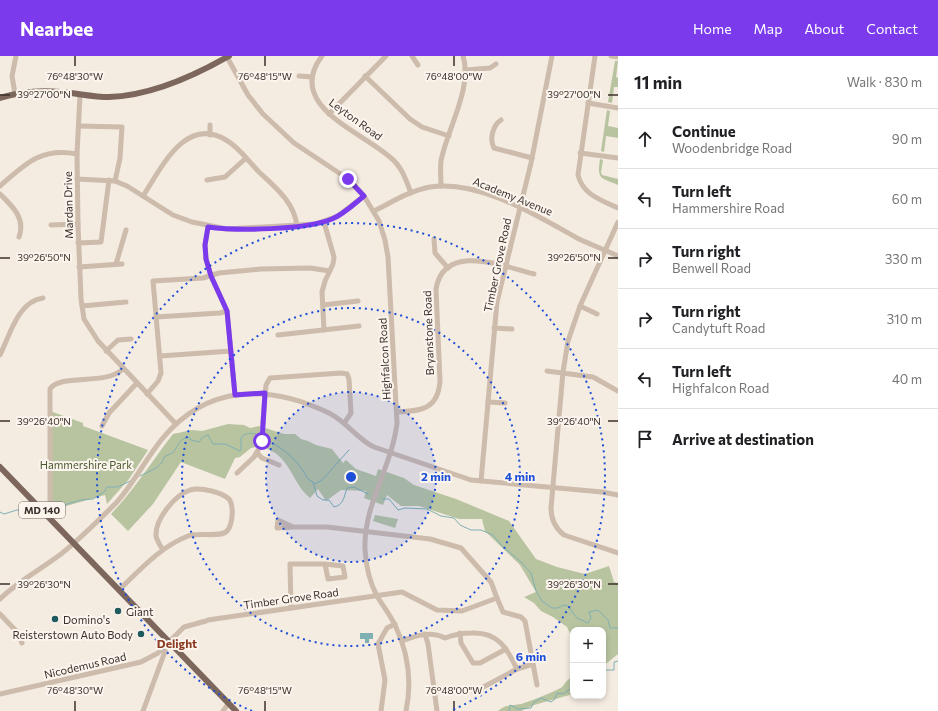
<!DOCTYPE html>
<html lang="en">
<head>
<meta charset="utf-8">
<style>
  :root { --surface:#fff; --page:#f6f6f6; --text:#202124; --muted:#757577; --line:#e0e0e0; --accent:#7c3aed }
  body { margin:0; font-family:Commissioner,sans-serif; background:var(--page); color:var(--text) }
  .controls { position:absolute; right:12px; bottom:12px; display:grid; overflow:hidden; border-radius:8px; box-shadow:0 2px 6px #0003 }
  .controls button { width:36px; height:36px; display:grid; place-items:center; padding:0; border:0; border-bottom:1px solid var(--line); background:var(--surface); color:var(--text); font:20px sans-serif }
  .stop { position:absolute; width:12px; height:12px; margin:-9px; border:3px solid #7c3aed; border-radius:50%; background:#fff }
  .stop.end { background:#7c3aed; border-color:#fff; box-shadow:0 1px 4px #0008 }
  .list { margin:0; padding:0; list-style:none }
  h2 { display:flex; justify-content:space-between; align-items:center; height:52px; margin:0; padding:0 16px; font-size:17px }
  h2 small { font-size:13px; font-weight:400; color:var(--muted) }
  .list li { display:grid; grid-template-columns:26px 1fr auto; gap:12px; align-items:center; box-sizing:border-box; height:60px; padding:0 16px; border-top:1px solid var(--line) }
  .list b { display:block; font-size:15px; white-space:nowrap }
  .list p { margin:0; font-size:13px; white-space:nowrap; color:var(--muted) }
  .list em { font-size:13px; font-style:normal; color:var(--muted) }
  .icon { flex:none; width:22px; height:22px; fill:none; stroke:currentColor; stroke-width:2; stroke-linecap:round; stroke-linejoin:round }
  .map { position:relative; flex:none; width:618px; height:655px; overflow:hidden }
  header { display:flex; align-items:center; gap:24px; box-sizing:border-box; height:56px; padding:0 20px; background:var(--accent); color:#fff }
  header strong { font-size:19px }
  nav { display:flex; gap:22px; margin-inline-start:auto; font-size:14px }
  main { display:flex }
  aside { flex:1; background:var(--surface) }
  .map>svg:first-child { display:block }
  .green { fill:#b8c4a0 }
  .water { fill:#7fb0b2 }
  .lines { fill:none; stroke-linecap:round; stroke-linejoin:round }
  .stream { stroke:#7fb0b2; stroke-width:1 }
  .minor { stroke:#cdbbac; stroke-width:5 }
  .major { stroke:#7d675c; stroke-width:6 }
  .route { stroke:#7c3aed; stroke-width:5 }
  .ticks { fill:none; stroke:#3b302b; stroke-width:1.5 }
  .ring { fill:none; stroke:#1d4ed8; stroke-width:2; stroke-dasharray:2 4 }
  .poi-dot { fill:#1f5a5e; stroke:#fbf5ee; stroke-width:1.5 }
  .labels { text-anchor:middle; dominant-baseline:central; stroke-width:4; stroke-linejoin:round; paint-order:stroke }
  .shield { fill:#fbf5ee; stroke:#756b66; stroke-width:1 }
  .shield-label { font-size:10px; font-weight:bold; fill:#3b302b }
  .street-label { font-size:11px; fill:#3b302b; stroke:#fbf5ee }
  .park-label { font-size:11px; fill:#4a5a2e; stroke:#fbf5ee }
  .poi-label { font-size:11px; fill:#3b302b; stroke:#fbf5ee; text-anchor:start }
  .neighbourhood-label { font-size:12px; font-weight:bold; fill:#8c3b22; stroke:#fbf5ee }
  .ticks-label { font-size:10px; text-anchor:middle; fill:#3b302b; stroke:#fbf5ee; stroke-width:4; stroke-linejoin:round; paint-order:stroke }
  .centre { fill:#1d4ed8; stroke:#fbf5ee; stroke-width:2 }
  .ring-label { font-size:12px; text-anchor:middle; font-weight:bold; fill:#1d4ed8; stroke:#fbf5ee; stroke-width:4; stroke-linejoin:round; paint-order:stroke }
</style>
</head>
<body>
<header>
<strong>Nearbee</strong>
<nav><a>Home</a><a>Map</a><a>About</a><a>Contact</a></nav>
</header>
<main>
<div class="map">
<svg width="618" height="655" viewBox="0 0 618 655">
  <rect width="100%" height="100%" fill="#f4ebe1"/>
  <g class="green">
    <path d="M615 5H618L616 21 618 22V31H614L612 47 608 46Z"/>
    <path d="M607 54 610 55 608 70 618 72V82L606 80 604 96 601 95Z"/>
    <path d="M600 103 603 104 601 116 602 119 618 123V129C600 121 597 124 600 103Z"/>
    <path d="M50 355 83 367V370L148 394 129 423 107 448 105 439 52 454Z"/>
    <path d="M228 368 244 369 250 372 259 370 284 378H295L301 383 308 385 316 389 332 393 343 407 346 404 356 413 376 420 378 413 404 422 414 429 456 443 509 465 536 503 557 511 585 518 609 510 614 526 618 527V598L603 610V574H573V584L567 571 553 561 541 555 534 547 524 541 536 536 520 509 485 475 482 463H459L419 450H401L387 439 383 449 364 442 366 435 341 434 326 445 318 433 310 442C296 431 293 414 280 401 275 396 268 393 261 390L251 392 240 401 235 402 225 423 181 406 153 448 128 475 111 458C135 433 152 405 173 378L192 374 202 375Z"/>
    <path d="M375 459 398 463 395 472 373 465Z"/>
    <path d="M573 620V638L534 649 521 655H498C505 648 512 650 521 648 526 647 559 634 562 631 566 626 568 623 573 620Z"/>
  </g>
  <path class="water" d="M360 577H373V583H369V587H365V583H360Z"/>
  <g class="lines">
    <g class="stream">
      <path d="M271 386C289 397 298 405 308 423L313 426 317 440 323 444H329L334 451C344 449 344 440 347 432L354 431 368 438"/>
      <path d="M140 420C149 415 162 412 164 401 167 399 174 397 175 394 179 387 180 383 189 381L191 384 199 386 203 381 208 379 213 388H225L240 395 241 394V382C244 377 250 377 256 378"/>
      <path d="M314 428 321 425 349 394"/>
      <path d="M383 443H389L398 454 405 452 427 453 441 460 454 462 460 469 471 474H481L493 479 502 490 520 505 531 517 536 535 542 545 552 552H558L564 549 568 550 577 562 588 567 591 562 589 556 598 554 608 564 610 572H618"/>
      <path d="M50 453 81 444 93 443 104 436 107 431H118L130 425"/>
      <path d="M0 456 4 458 17 454 34 456"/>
      <path d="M603 617 606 614H614V606L618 605"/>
      <path d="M509 655 510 649 518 653 531 652 534 646 541 642 551 646 555 643 557 637 563 638 573 631"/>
    </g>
    <g class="minor">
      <path d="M322 0C284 50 363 76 391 102 402 111 406 124 411 137"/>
      <path d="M412 0 418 9"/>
      <path d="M595 0 578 119C583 139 601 144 618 152"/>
      <path d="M611 0 618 1"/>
      <path d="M227 1 248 39 263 58 294 87 348 123 364 140 379 165 385 184 388 201 397 367C392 411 363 449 365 494 366 510 370 527 377 540 383 550 390 559 395 569 408 596 412 626 406 655"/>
      <path d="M466 14 490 12 496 8"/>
      <path d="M299 20 312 21"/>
      <path d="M365 20 410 63 422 71 449 80"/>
      <path d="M15 38 12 20 16 0"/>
      <path d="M80 39 77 98 78 168 81 243 84 263 98 285 176 368"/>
      <path d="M588 47 618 52"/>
      <path d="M329 58 386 0"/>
      <path d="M501 64C493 69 489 83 494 92L532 102"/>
      <path d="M79 70 122 71 120 102 115 125"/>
      <path d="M210 79V69"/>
      <path d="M580 97 618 102"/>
      <path d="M77 123 115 125 127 130 173 159 192 166 227 173 315 168 338 160 364 140"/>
      <path d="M207 124 225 121 246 102"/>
      <path d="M0 130C25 108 41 91 77 98"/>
      <path d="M441 130C441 122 440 113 441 105 447 73 473 32 463 0"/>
      <path d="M0 138C12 150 26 162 19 181"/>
      <path d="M143 140C161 113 185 59 226 84 239 91 249 106 259 116 276 132 294 146 297 170"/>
      <path d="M374 155C392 146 409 135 430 131 479 123 537 160 579 183 592 189 605 194 618 200"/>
      <path d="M618 166 580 250 568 285 563 316 551 452C551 463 555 472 564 479L618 497"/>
      <path d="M51 169 78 168"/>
      <path d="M208 171 205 189 206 203 211 220 227 255 235 339"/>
      <path d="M434 183 435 197 448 212"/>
      <path d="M78 187 101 186 109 124"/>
      <path d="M116 208 126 174"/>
      <path d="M79 211 122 208"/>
      <path d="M323 249 358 245"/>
      <path d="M82 250 126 246"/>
      <path d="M580 250 597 258"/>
      <path d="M156 261 220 257 227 255"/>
      <path d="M494 272 512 273"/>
      <path d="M324 274 322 236 325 225 333 208 334 201 324 166"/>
      <path d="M278 279 359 270"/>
      <path d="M106 295 118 284 131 283"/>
      <path d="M0 299C10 279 18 245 43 242"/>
      <path d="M160 300 231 295"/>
      <path d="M547 315 593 321 618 335"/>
      <path d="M147 338 158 325 161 317 153 225 203 222 219 217 261 213 310 212 330 215"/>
      <path d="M488 346 505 347"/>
      <path d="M397 356C420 355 438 354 440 325L436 233C444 185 505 211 534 218"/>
      <path d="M102 370 109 357 137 327"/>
      <path d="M257 397 262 402 279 409"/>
      <path d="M237 417 254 401 261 389 266 329 270 322 341 317 347 318 349 323 351 357 345 366"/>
      <path d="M481 425 497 246 531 107 552 0"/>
      <path d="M50 446V333C61 317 105 330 123 313"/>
      <path d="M119 534C140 514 160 491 188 480 198 476 221 482 227 475 233 468 234 450 229 443 221 436 201 431 190 434 175 439 155 463 156 480 157 485 160 489 163 494"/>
      <path d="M497 542 503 556 521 561 525 565 537 629"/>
      <path d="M0 543C18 525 40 514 61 498 80 483 99 464 116 447 134 427 145 404 162 383 207 328 269 328 329 357 347 366 357 383 374 391L471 424 602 436 618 439"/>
      <path d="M291 552 290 508H325L343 510 345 521 328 523 325 508"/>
      <path d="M0 558 18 577 22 587"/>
      <path d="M208 564 402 536 437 554 462 555 497 542 491 526 461 492 430 483 327 471H293L278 464 277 472 293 471"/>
      <path d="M460 577 461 587 473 607H480L506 593"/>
      <path d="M425 578 428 588 437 655"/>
      <path d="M402 585C417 579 431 575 445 582 455 578 462 577 472 577 498 576 507 592 517 613"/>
      <path d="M474 636 517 613 533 608"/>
      <path d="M0 638 141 606 158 597 184 571 206 565"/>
      <path d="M143 655 167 590"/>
      <path d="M223 655 229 647"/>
      <path d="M381 655 385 624 378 588 387 572 395 568"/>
    </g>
    <g class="major">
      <path d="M0 42C19 36 40 34 60 36 77 37 92 41 109 41 150 40 194 20 229 0"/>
      <path d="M0 411 236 655"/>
    </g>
  </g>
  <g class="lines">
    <path class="route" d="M262 385 265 337 235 339 227 255 211 220 206 203 205 189 208 171C236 175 307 174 332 163 344 158 354 148 364 140L348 123"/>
  </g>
  <path class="ticks" d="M75 0V10M265 0V10M454 0V10M0 39H10M608 39H618M0 202H10M608 202H618M0 365H10M608 365H618M0 528H10M608 528H618M75 645V655M265 645V655M454 645V655"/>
  <circle cx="351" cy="421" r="85" fill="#1d4ed8" fill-opacity=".12"/>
  <g class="ring">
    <circle cx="351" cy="421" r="85"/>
    <circle cx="351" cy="421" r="169"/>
    <path d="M252 655A254 254 0 1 1 450 655"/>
  </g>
  <g class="poi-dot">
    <circle cx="118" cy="555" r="4"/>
    <circle cx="55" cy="563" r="4"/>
    <circle cx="141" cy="578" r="4"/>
  </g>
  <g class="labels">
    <rect class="shield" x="19" y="446" width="46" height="16" rx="3"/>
    <g class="shield-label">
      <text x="42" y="454">MD 140</text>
    </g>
    <g class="street-label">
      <text transform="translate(356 63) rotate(36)">Leyton Road</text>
      <text transform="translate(513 140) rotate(22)">Academy Avenue</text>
      <text transform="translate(68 149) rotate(-91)">Mardan Drive</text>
      <text transform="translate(497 209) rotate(-78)">Timber Grove Road</text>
      <text transform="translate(428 277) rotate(-92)">Bryanstone Road</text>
      <text transform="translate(384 303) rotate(-93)">Highfalcon Road</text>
      <text transform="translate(291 542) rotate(-8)">Timber Grove Road</text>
      <text transform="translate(85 609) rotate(-13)">Nicodemus Road</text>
    </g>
    <g class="park-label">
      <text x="86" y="408">Hammershire Park</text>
    </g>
    <g class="poi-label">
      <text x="126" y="555">Giant</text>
      <text x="63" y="563">Domino's</text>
      <text x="133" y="578" text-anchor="end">Reisterstown Auto Body</text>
    </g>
    <g class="neighbourhood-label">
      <text x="177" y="587">Delight</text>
    </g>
  </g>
  <g class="ticks-label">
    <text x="75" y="24">76°48'30"W</text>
    <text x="265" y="24">76°48'15"W</text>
    <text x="454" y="24">76°48'00"W</text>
    <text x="44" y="42">39°27'00"N</text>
    <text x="574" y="42">39°27'00"N</text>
    <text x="44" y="205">39°26'50"N</text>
    <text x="574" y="205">39°26'50"N</text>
    <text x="44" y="369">39°26'40"N</text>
    <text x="574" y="369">39°26'40"N</text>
    <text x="44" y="532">39°26'30"N</text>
    <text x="574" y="532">39°26'30"N</text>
    <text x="75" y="638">76°48'30"W</text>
    <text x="265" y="638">76°48'15"W</text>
    <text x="454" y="638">76°48'00"W</text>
  </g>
  <circle cx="351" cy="421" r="6" class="centre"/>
  <g class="ring-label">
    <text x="436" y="425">2 min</text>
    <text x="520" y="425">4 min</text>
    <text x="531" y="605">6 min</text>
  </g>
</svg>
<div class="controls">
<button>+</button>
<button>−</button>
</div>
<div class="stop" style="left:262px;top:385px"></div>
<div class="stop end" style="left:348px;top:123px"></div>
</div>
<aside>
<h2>11 min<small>Walk · 830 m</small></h2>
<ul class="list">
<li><svg class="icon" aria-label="ahead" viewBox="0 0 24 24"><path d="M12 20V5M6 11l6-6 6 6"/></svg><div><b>Continue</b><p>Woodenbridge Road</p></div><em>90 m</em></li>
<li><svg class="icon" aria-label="left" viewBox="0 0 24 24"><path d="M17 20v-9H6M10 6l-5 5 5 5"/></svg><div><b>Turn left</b><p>Hammershire Road</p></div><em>60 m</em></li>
<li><svg class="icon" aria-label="right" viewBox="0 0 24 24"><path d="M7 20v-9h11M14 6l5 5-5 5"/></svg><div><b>Turn right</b><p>Benwell Road</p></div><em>330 m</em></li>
<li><svg class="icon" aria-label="right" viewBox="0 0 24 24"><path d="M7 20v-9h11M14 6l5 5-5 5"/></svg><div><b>Turn right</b><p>Candytuft Road</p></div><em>310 m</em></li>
<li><svg class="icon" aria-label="left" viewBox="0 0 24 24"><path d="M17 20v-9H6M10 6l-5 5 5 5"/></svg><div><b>Turn left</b><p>Highfalcon Road</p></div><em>40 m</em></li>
<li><svg class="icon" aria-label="arrive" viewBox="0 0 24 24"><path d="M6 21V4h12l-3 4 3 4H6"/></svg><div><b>Arrive at destination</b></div></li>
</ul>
</aside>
</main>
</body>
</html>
